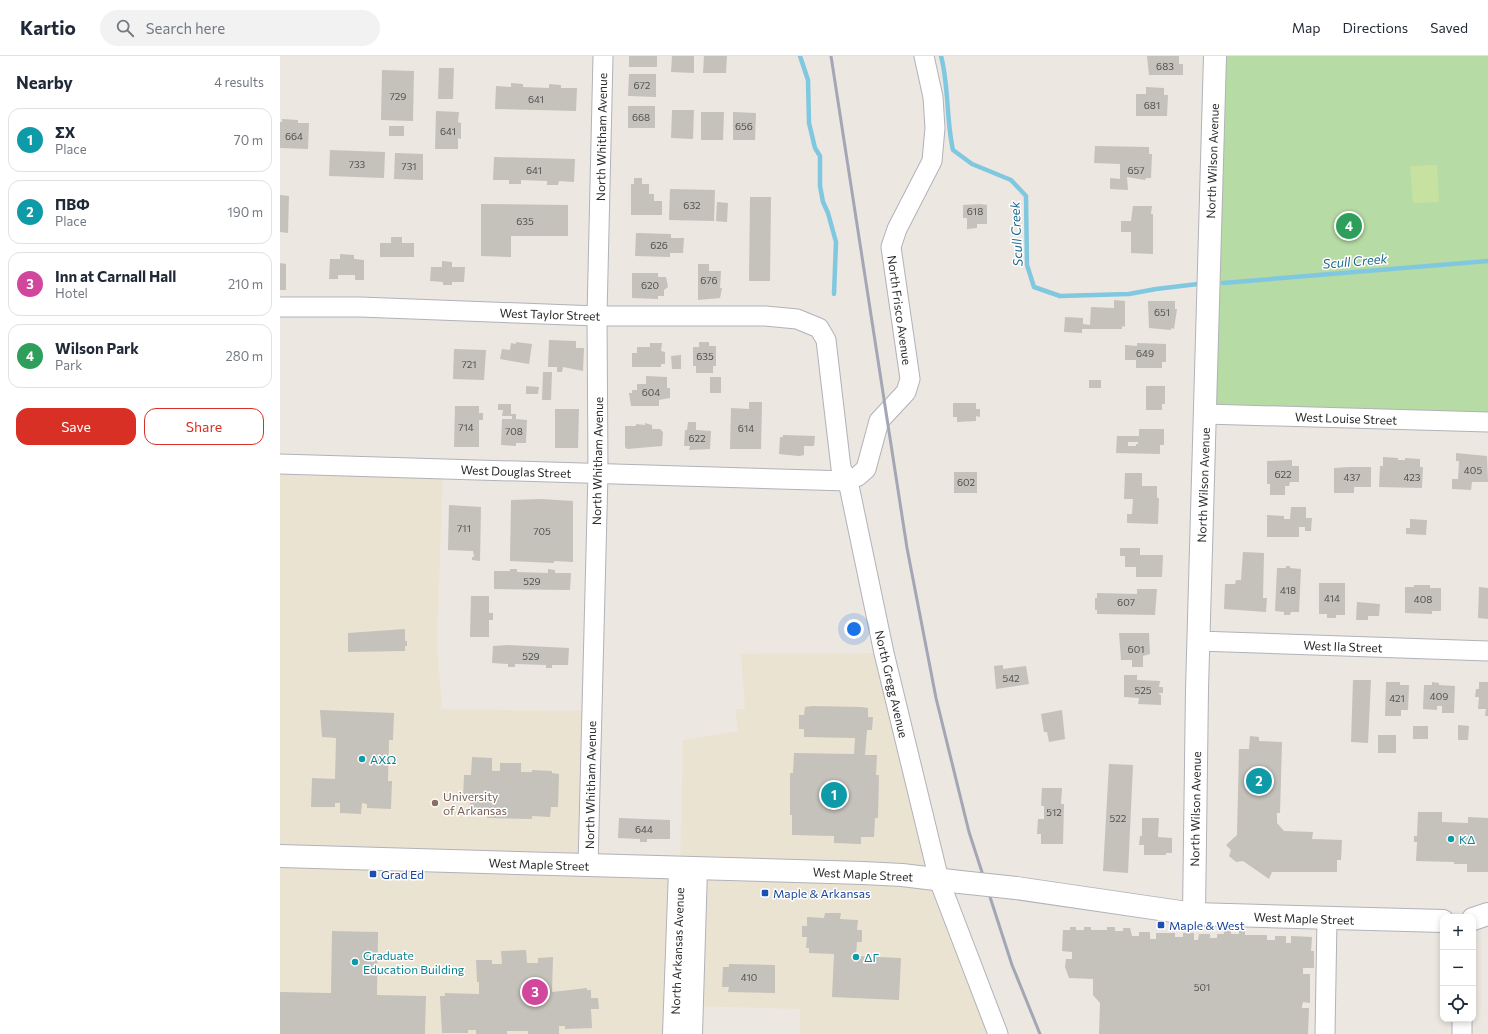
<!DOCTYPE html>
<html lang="en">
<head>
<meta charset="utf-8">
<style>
  :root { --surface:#fff; --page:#f2f2f3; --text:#1f2937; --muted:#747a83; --line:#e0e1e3; --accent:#d93025 }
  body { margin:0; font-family:Commissioner,sans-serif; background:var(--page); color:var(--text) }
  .controls { position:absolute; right:12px; bottom:12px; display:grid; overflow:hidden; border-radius:8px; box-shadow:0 2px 6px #0003 }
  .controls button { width:36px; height:36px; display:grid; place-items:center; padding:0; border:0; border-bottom:1px solid var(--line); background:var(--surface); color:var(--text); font:20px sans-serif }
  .you { position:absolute; left:574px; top:573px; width:14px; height:14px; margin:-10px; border:3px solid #fff; border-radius:50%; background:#1a73e8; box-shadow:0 0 0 6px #1a73e833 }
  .badge { display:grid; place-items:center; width:26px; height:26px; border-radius:50%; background:var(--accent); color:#fff; font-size:13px; font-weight:700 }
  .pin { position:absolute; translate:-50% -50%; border:2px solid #fff; box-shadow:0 1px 4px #0006 }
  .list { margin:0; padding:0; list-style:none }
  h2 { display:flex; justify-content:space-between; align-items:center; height:52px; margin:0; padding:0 16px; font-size:17px }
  h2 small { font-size:13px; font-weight:400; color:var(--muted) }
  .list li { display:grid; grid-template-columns:26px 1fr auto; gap:12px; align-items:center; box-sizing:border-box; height:64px; margin:0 8px 8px; padding:0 8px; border:1px solid var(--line); border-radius:12px }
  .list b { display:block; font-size:15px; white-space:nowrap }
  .list p { margin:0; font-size:13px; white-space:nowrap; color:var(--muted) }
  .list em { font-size:13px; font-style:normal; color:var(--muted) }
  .actions { display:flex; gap:8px; padding:12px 16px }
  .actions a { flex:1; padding:9px 0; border:1px solid var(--accent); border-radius:12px; text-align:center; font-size:14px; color:var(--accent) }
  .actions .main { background:var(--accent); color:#fff }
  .icon { flex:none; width:22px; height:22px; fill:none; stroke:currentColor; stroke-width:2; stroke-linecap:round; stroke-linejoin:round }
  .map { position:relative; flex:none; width:1208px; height:978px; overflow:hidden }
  header { display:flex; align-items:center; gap:24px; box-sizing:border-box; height:56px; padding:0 20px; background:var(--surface); border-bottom:1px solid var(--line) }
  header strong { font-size:19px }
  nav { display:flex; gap:22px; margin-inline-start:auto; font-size:14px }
  .search { width:280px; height:36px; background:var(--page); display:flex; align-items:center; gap:10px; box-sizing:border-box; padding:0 14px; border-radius:22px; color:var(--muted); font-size:15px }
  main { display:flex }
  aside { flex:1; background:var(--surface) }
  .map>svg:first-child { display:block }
  .education { fill:#ebe3d2 }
  .green { fill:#b7dba4 }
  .pitch { fill:#c7e1a1 }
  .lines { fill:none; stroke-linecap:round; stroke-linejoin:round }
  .stream { stroke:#80c8e0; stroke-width:4.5 }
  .building { fill:#c5c1bb; fill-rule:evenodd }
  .street-casing { stroke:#b1b2ba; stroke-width:21 }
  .secondary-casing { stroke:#b1b2ba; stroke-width:24 }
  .street { stroke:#fff; stroke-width:19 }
  .secondary { stroke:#fff; stroke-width:22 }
  .rail { stroke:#a3a6b4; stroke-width:3 }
  .secondary-bridge-casing { stroke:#b1b2ba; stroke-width:24; stroke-linecap:butt }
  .secondary-bridge { stroke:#fff; stroke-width:22 }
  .culture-dot { fill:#0f9aa8; stroke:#fff; stroke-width:1.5 }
  .education-dot { fill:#8d6e63; stroke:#fff; stroke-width:1.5 }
  .transit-dot { fill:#1a4fb4; stroke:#fff; stroke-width:1.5 }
  .labels { text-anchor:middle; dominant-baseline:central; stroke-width:3; stroke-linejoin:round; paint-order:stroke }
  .number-label { font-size:10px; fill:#525150 }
  .street-label { font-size:12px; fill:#2c2c2c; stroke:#fff }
  .culture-label { font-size:12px; fill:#0d838f; stroke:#fff; text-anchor:start }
  .education-label { font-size:12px; fill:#785e54; stroke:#fff; text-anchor:start }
  .transit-label { font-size:12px; fill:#164399; stroke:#fff; text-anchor:start }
  .water-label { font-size:13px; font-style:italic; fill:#1e698e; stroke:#fff }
</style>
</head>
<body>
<header>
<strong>Kartio</strong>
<div class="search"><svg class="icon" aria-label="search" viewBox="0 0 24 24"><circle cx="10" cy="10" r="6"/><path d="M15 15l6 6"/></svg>Search here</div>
<nav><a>Map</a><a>Directions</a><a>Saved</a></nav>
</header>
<main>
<aside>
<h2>Nearby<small>4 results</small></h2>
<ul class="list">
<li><span class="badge" style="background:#0f9aa8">1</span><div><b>ΣΧ</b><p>Place</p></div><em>70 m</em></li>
<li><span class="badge" style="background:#0f9aa8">2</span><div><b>ΠΒΦ</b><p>Place</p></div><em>190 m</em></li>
<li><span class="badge" style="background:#d1479c">3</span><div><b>Inn at Carnall Hall</b><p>Hotel</p></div><em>210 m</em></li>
<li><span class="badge" style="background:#2e9e5b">4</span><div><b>Wilson Park</b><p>Park</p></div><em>280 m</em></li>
</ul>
<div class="actions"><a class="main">Save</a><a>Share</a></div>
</aside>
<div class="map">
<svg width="1208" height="978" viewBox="0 0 1208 978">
  <rect width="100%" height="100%" fill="#ece7e0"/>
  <path class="education" d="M0 408 163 413 157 588 162 653 312 655 308 809 400 812 403 684 458 675 455 653H465L461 598 604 597 658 824 718 978H520V953L412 950 411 978H0Z"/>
  <path class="green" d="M935 0H1208V366L925 358Z"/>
  <path class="pitch" d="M1157 109 1159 146 1133 147 1130 110Z"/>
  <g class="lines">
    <g class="stream">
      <path d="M520 0 528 24 529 67 535 92 540 100V130L543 146 548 157 556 186 554 238"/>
      <path d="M661 0C669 30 666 63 673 94L692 108 731 124 746 140 747 209 754 231 780 240 849 238 876 233 918 228"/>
      <path d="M943 227 1208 205"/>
    </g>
  </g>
  <g class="building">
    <rect x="349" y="0" width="28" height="11"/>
    <path d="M392 0H414V17L391 16Z"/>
    <path d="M424 0H447L446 17H423Z"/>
    <path d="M867 0H899V8H903V19H869Z"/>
    <path d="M159 12H174L173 43H158Z"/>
    <path d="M102 14 134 15 133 65 101 64Z"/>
    <path d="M349 18H376V41L348 40Z"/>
    <path d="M231 27 243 28V31L269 32V28L281 29V32H297L296 55 215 53 216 30 231 31Z"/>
    <path d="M866 31 884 32V39H888L887 60H856V38H866Z"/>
    <rect x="348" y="50" width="27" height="22"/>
    <path d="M392 54H414L413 83 391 82Z"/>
    <path d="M156 55 179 56 178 66 181 67V83L178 82V93H155Z"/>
    <path d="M421 56H444L443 84H421Z"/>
    <path d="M453 56 476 57 475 84H453Z"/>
    <path d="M2 63 18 64V67H29L28 93 0 92V66H2Z"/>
    <rect x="109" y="70" width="15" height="10"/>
    <path d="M815 90 869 91V98H872L871 122H866L865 124 847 121 848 134 830 133V122L840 123V108L814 107Z"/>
    <path d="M50 94 105 96 104 122 49 120Z"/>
    <path d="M115 97 143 98V124L114 123Z"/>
    <path d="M214 101 295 103 294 126 279 125 278 129H267V125L241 124V128H229V124H213Z"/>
    <path d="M354 122H362V128H369V138H374V145H382V159H351V128H354Z"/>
    <path d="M390 133 435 134 434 165 389 164Z"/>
    <path d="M0 139 9 140 8 177 0 176Z"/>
    <path d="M470 141H491L490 225H469Z"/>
    <path d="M437 146 448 147 447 166 436 165Z"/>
    <path d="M201 148 288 149V180H231V201L201 200Z"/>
    <path d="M700 148 707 149V168H697V172L687 173V162H683V149Z"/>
    <path d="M853 150H872L871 158H873V198L851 197V176H841V165H851Z"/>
    <path d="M356 177 391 178V182H404L403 197H390V201L355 200Z"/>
    <path d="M111 181H122V187H134V201H100V187H111Z"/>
    <path d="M60 198 74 199V203L84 204V224H75V219H58V223H49L50 203H60Z"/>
    <path d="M162 205 172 206V211H185L184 226H172V229H163V226L150 225 151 211H162Z"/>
    <path d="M0 207 6 208V234H0Z"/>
    <path d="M418 208H429V215H441L440 232H442L440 242 418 244Z"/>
    <path d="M352 217H378V221H386L388 231 384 234V240H378V243L352 242Z"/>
    <path d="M834 244 845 245V271L842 270V273H802V277L784 276 785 261 803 262V268L810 269 811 251 834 252Z"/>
    <path d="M868 245H895V253H897L894 273 891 272V274L869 272Z"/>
    <path d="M269 284 296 285V292H304L303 315 283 311 282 316H277V311H268Z"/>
    <path d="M236 286 252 288 249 308 220 303 222 293 230 294 231 287 236 288Z"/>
    <path d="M419 286H429V290H436V310H433V317H416V310H413V291H419Z"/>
    <path d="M370 287H382L381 295 385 296V308H381V311H352V297H357V291H370Z"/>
    <path d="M857 287 886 288V306H882V312H856V304H845V289L857 290Z"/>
    <path d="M174 293 206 294 204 324 173 323Z"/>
    <path d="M401 299V313H392L391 300Z"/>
    <path d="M263 316H272L271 344H262Z"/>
    <path d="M366 320 387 321V332H390V342L379 344V350H351L349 337H352V334H357V328H366Z"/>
    <rect x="430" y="321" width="11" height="16"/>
    <rect x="809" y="324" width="12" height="8"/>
    <path d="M246 330 259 331 258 338H246Z"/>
    <path d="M866 330H885V348H882V354H866Z"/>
    <path d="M469 346H482L481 393H450L451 352 469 353Z"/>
    <path d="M673 347H696V353H700V361L696 360V365L677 366V361H673Z"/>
    <path d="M218 348H231V358H236V363L247 364 246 387H236V390L221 389 222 363H232V360H222L223 354H218Z"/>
    <path d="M175 350H199V357H203V364H199V391H174Z"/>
    <path d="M275 353H299L298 392H275Z"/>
    <path d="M408 366H416V374L431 375 430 393 409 394 410 390H404L405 374H407Z"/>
    <path d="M365 367 372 369V373H380L383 376 382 390 347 393 345 391V370H356V368L365 369Z"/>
    <path d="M859 373H884V389H880V398L836 397 837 380H859ZM848 386H858V388H856V390H848Z"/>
    <path d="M503 379 535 380 534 390H524V399L519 400 499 398 500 381H503Z"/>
    <path d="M1176 397 1207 400 1208 426H1192L1191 434 1172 433V423H1178L1179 405H1176Z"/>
    <path d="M1103 401 1118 402V404H1125V402L1140 403V411H1143L1142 432 1099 431 1100 410H1103Z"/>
    <path d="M1012 404V410H1019V426H1010L1009 430H1005V439H990V428H987V405Z"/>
    <path d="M1069 411H1091V431H1074V437H1054V412Z"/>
    <rect x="674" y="416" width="23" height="21"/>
    <path d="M845 417H862V430H877V442H879L878 468 847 467V458H852L853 443H844Z"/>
    <path d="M261 443 293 445V506L274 505V507L230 505 231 444Z"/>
    <path d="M169 449 201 451 200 505 192 504V501H194L193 495 168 494Z"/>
    <path d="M1011 451H1026V462H1032L1031 475H1025V471H1019V481H987V459L1004 460V463H1010Z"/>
    <path d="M1130 463 1147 464 1146 479 1126 478V472H1130Z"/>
    <path d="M840 492H860V499H883L882 521H856V511H845V500H840Z"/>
    <path d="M963 496 984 497 983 542H987L986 556 944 553 945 528H955L956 524H961Z"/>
    <path d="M1006 510H1010V512L1021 513 1019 556H1011L1010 559H1004V556L995 555 997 512H1006Z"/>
    <path d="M230 513H237V516L268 517V513L275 514V517H291L290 534 214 533V515H230Z"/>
    <path d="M1039 527H1065V559H1056V562H1047V558H1039Z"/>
    <path d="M1134 529H1150V532H1161V555H1152V558L1125 557V531H1134Z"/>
    <path d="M1199 531 1208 532V563L1198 562Z"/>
    <path d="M857 533H877L875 559 817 558V554H815V542H817V537L857 538Z"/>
    <path d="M191 540H209V557H213V564H209V581H190Z"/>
    <path d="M1077 546 1100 548 1099 560H1088V564H1076Z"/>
    <path d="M125 573V585H127V590H125V595L68 596V577Z"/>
    <path d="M839 577H869L870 598 863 600V611H852V604H841Z"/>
    <path d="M228 589 289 592 288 609H272V612H266V609L235 608V611H228V608L212 607 213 590Z"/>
    <path d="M723 609V613L746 610 749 628 716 633 714 610Z"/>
    <path d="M844 619H857V624L880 625 879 631H883V637H878L881 639V649L858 648 859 642 844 641Z"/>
    <path d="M1073 624H1091L1088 687 1071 686Z"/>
    <path d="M1106 626H1120V629H1129L1128 654H1121V660H1105Z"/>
    <path d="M1152 626 1159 627V629L1175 630 1174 657H1162V650H1157V654L1143 653 1144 629H1152Z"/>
    <path d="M1199 626H1208V660H1205L1206 653H1198L1199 641H1195L1196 633H1199Z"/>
    <path d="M532 650 581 651 588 652V661H593L592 674H587L585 699H597L596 719H599L598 762H595L594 781H581V788L554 787V780L512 779V759H510V717H513L514 697 574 698 575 682 524 681V673H519V659H524L525 651Z"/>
    <path d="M40 654 114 657 113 684H109L108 725H112L111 753 87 752V748L82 747 81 758 60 757V747H55V751H31L32 722 55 723 56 682 42 681Z"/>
    <path d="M782 654 785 683 769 686 767 676H764L761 658Z"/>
    <path d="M1178 669 1189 670 1188 684H1178Z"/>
    <rect x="1133" y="670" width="15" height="13"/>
    <rect x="1098" y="679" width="18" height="18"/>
    <path d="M970 680 979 681V685L1002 686 1000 757H997V767L1004 775 1033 776 1032 783 1062 784 1061 804H1057V816H992L989 823 963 805 956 806 949 800 951 794 946 789 957 779 959 693H969Z"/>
    <path d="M192 701 212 702V715H220V707H241V716H252V714L272 715V717L279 718 278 751H271L270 761 252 760V763L207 762V759L190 758V743H183L184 719H191Z"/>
    <path d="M829 708 853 709 848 817 823 815Z"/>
    <path d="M762 732H782L781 748H784L783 788H761V778H757L758 763H764V750H761Z"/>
    <path d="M1138 756H1162V766L1188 767V761L1208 762V816H1187V808H1174V806L1136 805 1137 786H1134V780H1137Z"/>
    <path d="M339 762 390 764V783H367V786H360V783L338 782Z"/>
    <path d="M862 762H879L878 781 892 782V797H886V799H864V789H859L860 780H862Z"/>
    <path d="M545 857H561L560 863 578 864 577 874H582V886H577L576 900 621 902 619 944 552 941 554 898 529 897V892H526L527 881H522V870H527V861L544 862Z"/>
    <path d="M790 871H796V874H804V871H811V874H827V871H835V875H843V872H850L852 880H859V876H870V883H876V877H895V881H903V877H914V884H918L919 878H930V882H937V878H944V874L951 875V878H959V875H965V879H987V884H995V880H1006V887H1011V880L1032 881 1031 895H1034V912H1023V918H1030V947L1023 946 1022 950V952H1029L1028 978H819L820 947 813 939V923L789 922 785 911 786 903H792V896L782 895 783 874H790Z"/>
    <path d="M52 875 98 876 97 939 146 940 145 978H0V936L51 937Z"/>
    <path d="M246 894 247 907H258V902L273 901 272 936 307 932V934H311V942H318L319 953H311L312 972 285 973V970H279V978H248V975H227V978H196V974H188V977H162L160 940H165V937L199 938V926H197L196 904H212V908H222L221 895Z"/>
    <path d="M449 908 495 909V937L448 936 449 931H442L443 911H449Z"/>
  </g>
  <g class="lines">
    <g class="street-casing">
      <g id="street">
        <path d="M0 251H80L317 260H485L517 263 539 272 546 284 561 412 568 425 604 597 659 824 718 978"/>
        <path d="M925 358 1208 366"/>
        <path d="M0 408 568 425 578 420 586 413 599 365 626 336 630 323 611 191 617 173 652 105 655 72 653 41 644 0"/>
        <path d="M918 585 1208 595"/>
        <path d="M308 810 318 417 317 260 323 0"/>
        <path d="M1045 978 1047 863"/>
        <path d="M1182 978V963"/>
      </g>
    </g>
    <g class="secondary-casing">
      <g id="secondary">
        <path d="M0 800 583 817 622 819 680 826"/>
        <path d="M736 832 914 858 1163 865"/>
        <path d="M914 858 917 633 935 0"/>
        <path d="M1193 863 1208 858"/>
        <path d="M394 978 400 813"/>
        <path d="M411 978 416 813"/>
      </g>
    </g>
    <use href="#street" class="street"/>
    <use href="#secondary" class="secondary"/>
    <path class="rail" d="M551 0 627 492 656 642 689 776 732 909 760 978"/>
    <g class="secondary-bridge-casing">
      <path id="secondary-bridge" d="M680 826 736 832"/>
    </g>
    <use href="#secondary-bridge" class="secondary-bridge"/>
  </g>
  <g class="culture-dot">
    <circle cx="82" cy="703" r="4"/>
    <circle cx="1171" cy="783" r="4"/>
    <circle cx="576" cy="901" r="4"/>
    <circle cx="75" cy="906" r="4"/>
  </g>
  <circle class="education-dot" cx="155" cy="747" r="4"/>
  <g class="transit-dot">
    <rect x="89" y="814" width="8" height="8" rx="2"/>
    <rect x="481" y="833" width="8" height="8" rx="2"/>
    <rect x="877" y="865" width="8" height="8" rx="2"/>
  </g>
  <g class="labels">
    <g class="number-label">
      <text x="885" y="10">683</text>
      <text x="362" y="29">672</text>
      <text x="118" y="40">729</text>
      <text x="256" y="43">641</text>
      <text x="872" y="49">681</text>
      <text x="361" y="61">668</text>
      <text x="464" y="70">656</text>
      <text x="168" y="75">641</text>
      <text x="14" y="80">664</text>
      <text x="77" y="108">733</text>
      <text x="129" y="110">731</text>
      <text x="254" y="114">641</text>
      <text x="856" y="114">657</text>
      <text x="412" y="149">632</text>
      <text x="695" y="155">618</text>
      <text x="245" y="165">635</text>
      <text x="379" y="189">626</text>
      <text x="429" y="224">676</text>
      <text x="370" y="229">620</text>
      <text x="882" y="256">651</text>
      <text x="865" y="297">649</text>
      <text x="425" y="300">635</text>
      <text x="189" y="308">721</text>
      <text x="371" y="336">604</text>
      <text x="186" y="371">714</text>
      <text x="466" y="372">614</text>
      <text x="234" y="375">708</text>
      <text x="417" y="382">622</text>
      <text x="1193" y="414">405</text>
      <text x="1003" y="418">622</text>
      <text x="1072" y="421">437</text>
      <text x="1132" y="421">423</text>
      <text x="686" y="426">602</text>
      <text x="184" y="472">711</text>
      <text x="262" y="475">705</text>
      <text x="252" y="525">529</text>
      <text x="1008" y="534">418</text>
      <text x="1052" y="542">414</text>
      <text x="1143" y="543">408</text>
      <text x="846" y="546">607</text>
      <text x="856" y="593">601</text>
      <text x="251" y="600">529</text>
      <text x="731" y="622">542</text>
      <text x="863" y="634">525</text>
      <text x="1159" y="640">409</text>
      <text x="1117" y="642">421</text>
      <text x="774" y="756">512</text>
      <text x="838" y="762">522</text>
      <text x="364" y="773">644</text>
      <text x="469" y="921">410</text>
      <text x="922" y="931">501</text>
    </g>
    <g class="street-label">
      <text transform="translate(321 81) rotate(-89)">North Whitham Avenue</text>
      <text transform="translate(932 105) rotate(-88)">North Wilson Avenue</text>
      <text transform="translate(620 254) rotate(82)">North Frisco Avenue</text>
      <text transform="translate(270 258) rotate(2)">West Taylor Street</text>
      <text transform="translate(1066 362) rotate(2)">West Louise Street</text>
      <text transform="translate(317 405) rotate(-89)">North Whitham Avenue</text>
      <text transform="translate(236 415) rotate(2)">West Douglas Street</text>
      <text transform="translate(923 429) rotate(-88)">North Wilson Avenue</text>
      <text transform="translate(1063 590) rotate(2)">West Ila Street</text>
      <text transform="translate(612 628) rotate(77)">North Gregg Avenue</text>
      <text transform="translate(310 729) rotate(-89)">North Whitham Avenue</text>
      <text transform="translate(915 753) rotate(-89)">North Wilson Avenue</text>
      <text transform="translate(259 808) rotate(2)">West Maple Street</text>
      <text transform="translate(583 818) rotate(3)">West Maple Street</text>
      <text transform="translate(1024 862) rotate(2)">West Maple Street</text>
      <text transform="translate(397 895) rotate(-88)">North Arkansas Avenue</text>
    </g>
    <g class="culture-label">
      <text x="90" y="703">ΑΧΩ</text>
      <text x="1179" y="783">ΚΔ</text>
      <text x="83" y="899">Graduate<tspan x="83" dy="14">Education Building</tspan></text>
      <text x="584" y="901">ΔΓ</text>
    </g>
    <g class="education-label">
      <text x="163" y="740">University<tspan x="163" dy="14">of Arkansas</tspan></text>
    </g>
    <g class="transit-label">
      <text x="101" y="818">Grad Ed</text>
      <text x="493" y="837">Maple &amp; Arkansas</text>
      <text x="889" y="869">Maple &amp; West</text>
    </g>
    <g class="water-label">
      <text transform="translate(736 178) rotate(-93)">Scull Creek</text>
      <text transform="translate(1075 205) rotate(-5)">Scull Creek</text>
    </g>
  </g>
</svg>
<div class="controls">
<button>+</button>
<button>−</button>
<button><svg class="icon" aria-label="locate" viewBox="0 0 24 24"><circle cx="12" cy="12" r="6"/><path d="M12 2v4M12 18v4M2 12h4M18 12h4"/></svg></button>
</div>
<div class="you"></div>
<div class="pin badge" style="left:554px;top:739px;background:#0f9aa8">1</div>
<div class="pin badge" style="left:979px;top:725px;background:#0f9aa8">2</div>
<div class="pin badge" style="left:255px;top:936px;background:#d1479c">3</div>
<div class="pin badge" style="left:1069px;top:170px;background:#2e9e5b">4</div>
</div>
</main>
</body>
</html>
